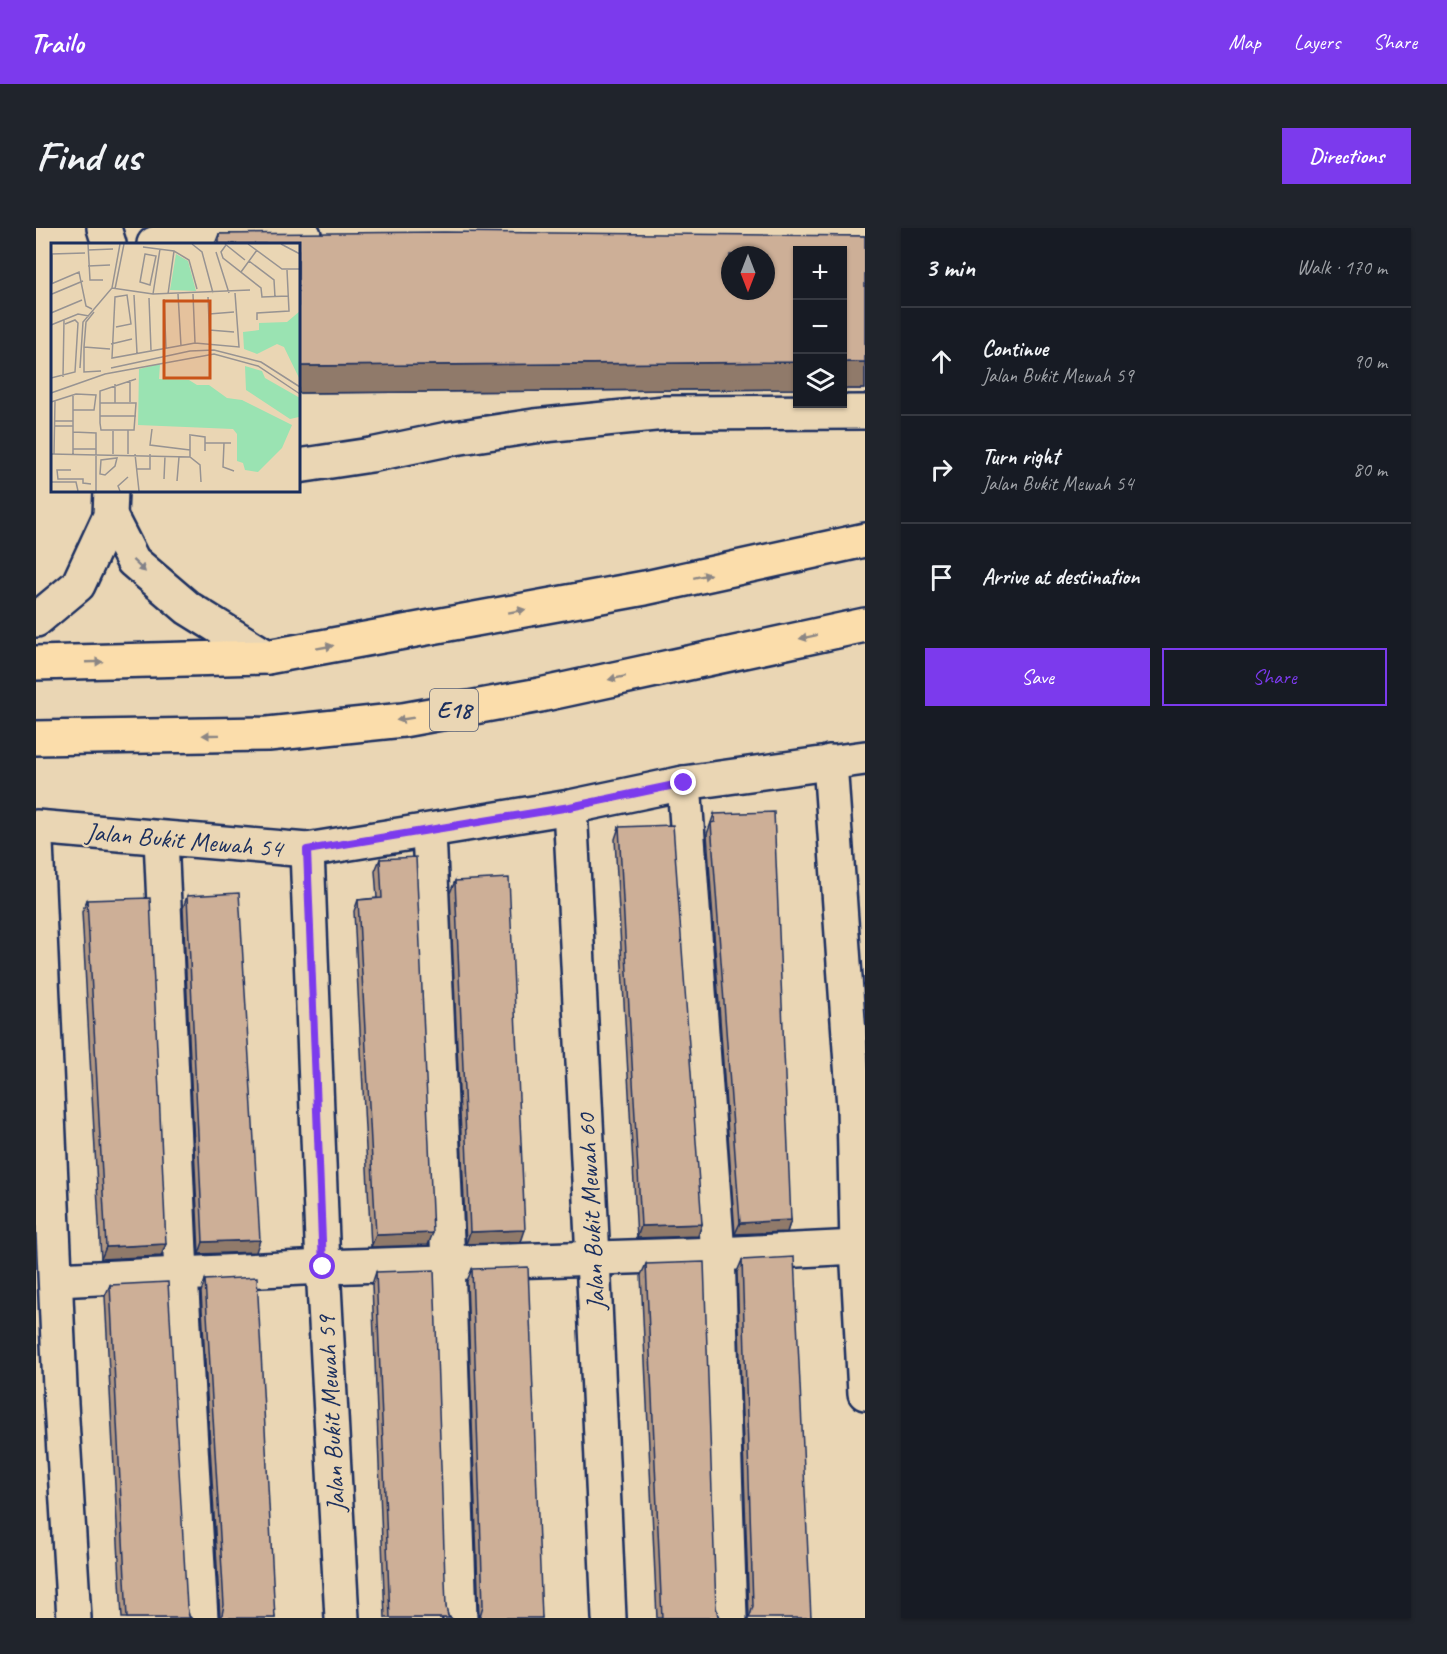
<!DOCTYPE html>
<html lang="en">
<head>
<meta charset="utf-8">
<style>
  :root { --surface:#171b24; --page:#20242c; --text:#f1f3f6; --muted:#9ea1a6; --line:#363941; --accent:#7c3aed }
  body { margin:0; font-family:Caveat,sans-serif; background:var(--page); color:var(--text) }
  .controls { position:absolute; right:18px; top:18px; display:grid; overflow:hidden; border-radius:0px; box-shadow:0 2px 4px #0004 }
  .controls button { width:54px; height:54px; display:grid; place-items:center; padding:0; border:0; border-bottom:2px solid var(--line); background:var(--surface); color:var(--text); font:30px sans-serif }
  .compass { position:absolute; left:685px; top:18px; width:54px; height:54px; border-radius:50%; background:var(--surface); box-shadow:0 2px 4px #0004; rotate:180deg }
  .stop { position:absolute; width:18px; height:18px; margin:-14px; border:4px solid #7c3aed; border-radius:50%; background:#fff }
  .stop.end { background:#7c3aed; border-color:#fff; box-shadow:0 2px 6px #0008 }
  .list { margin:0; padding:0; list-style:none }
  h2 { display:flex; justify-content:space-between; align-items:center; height:78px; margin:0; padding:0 24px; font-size:26px }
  h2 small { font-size:20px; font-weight:400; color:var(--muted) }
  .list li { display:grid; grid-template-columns:39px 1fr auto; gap:18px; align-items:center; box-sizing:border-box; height:108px; padding:0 24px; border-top:2px solid var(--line) }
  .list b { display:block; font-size:22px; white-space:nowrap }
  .list p { margin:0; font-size:20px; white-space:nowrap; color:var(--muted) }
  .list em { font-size:20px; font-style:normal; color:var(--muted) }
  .actions { display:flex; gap:12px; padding:18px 24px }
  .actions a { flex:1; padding:14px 0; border:2px solid var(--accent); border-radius:0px; text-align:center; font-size:21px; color:var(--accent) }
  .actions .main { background:var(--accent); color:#fff }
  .icon { flex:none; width:33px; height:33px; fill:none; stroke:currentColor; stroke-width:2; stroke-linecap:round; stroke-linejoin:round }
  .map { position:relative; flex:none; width:829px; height:1390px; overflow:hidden; border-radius:0px }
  header { display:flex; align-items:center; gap:36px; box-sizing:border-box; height:84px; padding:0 30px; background:var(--accent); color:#fff }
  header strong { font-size:28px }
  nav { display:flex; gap:33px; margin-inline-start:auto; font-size:21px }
  .intro { display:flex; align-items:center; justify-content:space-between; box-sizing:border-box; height:144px; padding:0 36px }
  h1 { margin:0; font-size:42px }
  .button { padding:15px 27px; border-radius:0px; background:var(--accent); color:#fff; font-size:21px; font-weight:700 }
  main { display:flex; gap:36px; padding:0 36px }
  aside { flex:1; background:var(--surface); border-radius:0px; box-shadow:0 2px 4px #0004 }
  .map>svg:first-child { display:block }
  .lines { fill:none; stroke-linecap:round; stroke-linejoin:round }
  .minor-casing { stroke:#1b2f5e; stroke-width:38 }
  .highway-casing { stroke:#1b2f5e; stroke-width:38 }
  .minor { stroke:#ead6b4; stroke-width:33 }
  .highway { stroke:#fbddab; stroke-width:33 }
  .wall { fill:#b09682; stroke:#1b2f5e; stroke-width:1.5 }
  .shaded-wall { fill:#907a6a; stroke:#1b2f5e; stroke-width:1.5 }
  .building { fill:#cdaf97; stroke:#1b2f5e; stroke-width:1.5; fill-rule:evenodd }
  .oneway { fill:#828289 }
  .oneway2 { fill:#8b8684 }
  .route { stroke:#7c3aed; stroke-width:8 }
  .labels { text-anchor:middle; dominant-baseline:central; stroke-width:4.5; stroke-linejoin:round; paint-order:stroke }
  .shield { fill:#ead6b4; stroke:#596178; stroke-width:1.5 }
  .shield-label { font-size:24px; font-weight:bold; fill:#1b2f5e }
  .street-label { font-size:26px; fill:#1b2f5e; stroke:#ead6b4 }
  .inset-road { fill:none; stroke:#979392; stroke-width:1.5 }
  .view { fill:#c95318; fill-opacity:0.15; stroke:#c95318; stroke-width:3 }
  .inset-edge { fill:none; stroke:#1b2f5e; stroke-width:3 }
</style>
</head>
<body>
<header>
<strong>Trailo</strong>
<nav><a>Map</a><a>Layers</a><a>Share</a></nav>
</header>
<div class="intro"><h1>Find us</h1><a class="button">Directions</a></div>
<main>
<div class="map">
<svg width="829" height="1390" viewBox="0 0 829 1390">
  <rect width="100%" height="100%" fill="#ead6b4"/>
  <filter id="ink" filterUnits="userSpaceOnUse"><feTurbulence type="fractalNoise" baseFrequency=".0167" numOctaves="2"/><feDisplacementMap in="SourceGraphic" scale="12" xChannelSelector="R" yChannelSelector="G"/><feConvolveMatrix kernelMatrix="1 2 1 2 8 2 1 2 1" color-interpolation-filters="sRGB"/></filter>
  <g filter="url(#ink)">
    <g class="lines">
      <g class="minor-casing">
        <g id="minor">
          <path d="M68 0 73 16"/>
          <path d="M118 16 130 12 219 5 268 7"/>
          <path d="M262 238 335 227 412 211 498 198 629 185 829 184"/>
          <path d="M74 288 97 333 152 380 231 429"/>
          <path d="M0 392 42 357 74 288 75 262"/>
          <path d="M794 534 818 879 821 1019 829 1165"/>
          <path d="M648 555 682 1026 694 1390"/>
          <path d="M534 579 557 1030 573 1390"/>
          <path d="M0 599 271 622 534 579 648 555 829 530"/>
          <path d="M393 603 412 1034 424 1390"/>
          <path d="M125 611 145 1046 165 1390"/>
          <path d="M0 614 24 1159 38 1390"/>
          <path d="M271 622 287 1039 306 1390"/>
          <path d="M20 1052 287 1039 682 1026 821 1019"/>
        </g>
      </g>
      <g class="highway-casing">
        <g id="highway">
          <path d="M0 435 231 429 609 360 829 312"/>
          <path d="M0 510 232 506 367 492 504 467 829 397"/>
        </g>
      </g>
      <use href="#minor" class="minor"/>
      <use href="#highway" class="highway"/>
    </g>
    <g class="wall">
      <path d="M183 6 829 8V161H807L762 22V161L262 165V16H179Z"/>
      <path d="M678 586 755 992 751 1004 699 1006 671 606Z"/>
      <path d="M583 599 666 996 662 1008 601 1010 579 611Z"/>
      <path d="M344 631 392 1017 335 1019 318 683 322 672 341 670 339 643Z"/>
      <path d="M419 653 485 1014 430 1016 414 665Z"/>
      <path d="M151 668 220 1024 163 1026 147 680Z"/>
      <path d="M51 672 125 1028 65 1031 46 684Z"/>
      <path d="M706 1032 775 1390 713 1389 701 1044Z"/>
      <path d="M610 1036 680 1379 682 1388 685 1390H621L605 1047Z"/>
      <path d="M436 1041 506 1390 443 1389 431 1053Z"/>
      <path d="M340 1044 410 1379 412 1388 415 1390H349L336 1056Z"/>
      <path d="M169 1052 239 1390 184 1389 165 1064Z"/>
      <path d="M74 1057 151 1379 153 1388 155 1390H86L69 1068Z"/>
    </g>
    <g class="shaded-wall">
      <path d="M762 134V161L262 165V138Z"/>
      <rect x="807" y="134" width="22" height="27"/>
      <path d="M755 992 751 1004 699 1006 704 995Z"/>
      <path d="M666 996 662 1008 601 1010 605 998Z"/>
      <path d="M489 1002 485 1014 430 1016 434 1004Z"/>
      <path d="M397 1005 392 1017 335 1019 340 1007Z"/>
      <path d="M224 1012 220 1024 163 1026 167 1014Z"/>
      <path d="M130 1016 125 1028 65 1031 70 1019Z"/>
    </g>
    <g class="building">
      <path d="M408 4 829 8V134H807V22H762V134L262 138V16H183V6ZM694 27H730V63H694Z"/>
      <path d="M738 584 755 992 704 995 675 595 679 594 678 586Z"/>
      <path d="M637 597 666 996 605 998 583 599Z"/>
      <path d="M380 629 397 1005 340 1007 322 672 346 670 344 631Z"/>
      <path d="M473 650 489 1002 434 1004 419 653Z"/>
      <path d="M203 665 224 1012 167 1014 151 668Z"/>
      <path d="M114 670 130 1016 70 1019 51 672Z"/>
      <path d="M758 1029 775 1390H712L714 1388 717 1378 706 1032Z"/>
      <path d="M668 1034 680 1379 682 1388 685 1390H626L610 1036Z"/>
      <path d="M492 1039 506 1390H442L444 1388 447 1378 436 1041Z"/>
      <path d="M398 1042 410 1379 412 1388 415 1390H354L340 1044Z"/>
      <path d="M221 1049 239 1390H183L186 1387 188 1377 169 1052Z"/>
      <path d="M132 1054 151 1379 153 1388 155 1390H91L74 1057Z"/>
    </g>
    <defs><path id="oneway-solid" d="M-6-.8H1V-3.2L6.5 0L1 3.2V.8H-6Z" transform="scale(1.5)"/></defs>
    <use class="oneway" href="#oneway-solid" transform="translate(103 338) rotate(43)"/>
    <g class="oneway2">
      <use href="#oneway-solid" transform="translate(666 348) rotate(-12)"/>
      <use href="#oneway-solid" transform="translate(481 383) rotate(-10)"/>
      <use href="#oneway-solid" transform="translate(772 409) rotate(168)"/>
      <use href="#oneway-solid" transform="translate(289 419) rotate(-10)"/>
      <use href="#oneway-solid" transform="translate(58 434) rotate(-2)"/>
      <use href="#oneway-solid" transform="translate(581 450) rotate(168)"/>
      <use href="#oneway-solid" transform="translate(369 491) rotate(171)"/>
      <use href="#oneway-solid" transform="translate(175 507) rotate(179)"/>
    </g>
  </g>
  <g class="lines" filter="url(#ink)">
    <path class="route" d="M287 1039 271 622 534 579 648 555"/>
  </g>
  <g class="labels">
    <rect class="shield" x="394" y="461" width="48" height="42" rx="4.5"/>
    <g class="shield-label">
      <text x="418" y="482">E18</text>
    </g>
    <g class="street-label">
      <text transform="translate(148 612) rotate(5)">Jalan Bukit Mewah 54</text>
      <text transform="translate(555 984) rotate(-93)">Jalan Bukit Mewah 60</text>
      <text transform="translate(295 1186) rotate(-93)">Jalan Bukit Mewah 59</text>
    </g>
  </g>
  <g transform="translate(15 15)">
    <rect width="249" height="249" fill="#ead6b4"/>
    <path d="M125 11 137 18 145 48 119 47ZM249 68V137L233 104 226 101 206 111 193 106 192 89 208 87V80L236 79ZM109 121 108 136 138 137 146 142H158L176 155 191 157 241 182 231 205 207 229 194 227 192 220 186 218V191L182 186 87 182 88 126ZM194 123 211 128 214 135 249 155 248 174 239 176 195 147Z" fill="#9ae3b2"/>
    <path class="inset-road" d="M37 1 39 37H52M141 1 151 9 162 50M174 1 194 17M197 1 231 26H249M230 1 249 11M175 2 170 9 172 15 210 45 211 54 237 53M92 4 123 8 138 17 146 46M37 7 62 6M165 9 178 50M0 11 34 10M94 11 105 13 99 42 89 39ZM198 18 223 37 224 54M37 23 59 22M190 29 206 7M1 40V11M0 41 28 29 35 63 41 66M61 45 102 51 199 47M64 46 73 1M1 51 32 38M102 51 109 6M117 51 123 8M127 51 130 103M142 51 144 100M83 52 86 110M157 54 159 102M98 55 100 107M113 56 115 105M0 70 31 57M158 71 183 69M206 77V70L238 68 236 27M0 82 27 71 38 73M65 84 80 81 76 52 64 54 61 115 144 100 188 104 184 50M158 87 183 89M60 101 81 96M33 104 35 79 43 69M33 104 59 106M33 104V129L50 128M29 125 32 79 61 45 69 1M60 125 139 108 163 107 210 119 249 144M12 134 13 77M0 135 24 129 27 80 24 77 14 81M79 137V159M0 150 54 131 163 111 207 123 249 151M22 153V211M0 159 25 151 45 152 43 167H22M49 160H85L83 187H50L49 180V148L85 136M64 160V141M49 173H85M3 178H22M3 183H22M101 186 99 202 139 207M77 187V211M62 188V211M22 189 45 190V248M139 191V214M140 192 154 194V208M154 200H180M173 200 172 224 183 228M22 206H45M0 211 139 214 149 222 150 239M3 211 4 158M84 211 88 248M66 215 64 223 54 232 49 231 50 217ZM249 220V243M85 226H99V211M20 227H6L7 236H32V240L40 241M113 236 114 213M126 238 128 214M0 239H25L27 248M69 248 67 243 77 234"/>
    <path class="view" d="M113 58H159V135H113Z"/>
    <rect width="249" height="249" class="inset-edge"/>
  </g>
</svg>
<div class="controls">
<button>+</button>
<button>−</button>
<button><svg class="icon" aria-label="layers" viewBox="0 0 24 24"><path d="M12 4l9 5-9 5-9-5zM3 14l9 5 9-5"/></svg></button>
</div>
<svg class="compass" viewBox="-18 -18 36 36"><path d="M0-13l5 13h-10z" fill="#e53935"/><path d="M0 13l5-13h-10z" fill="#9ea1a6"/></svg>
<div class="stop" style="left:287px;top:1039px"></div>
<div class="stop end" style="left:648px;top:555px"></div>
</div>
<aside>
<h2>3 min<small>Walk · 170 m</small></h2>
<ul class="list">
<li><svg class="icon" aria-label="ahead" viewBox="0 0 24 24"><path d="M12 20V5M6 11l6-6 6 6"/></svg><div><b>Continue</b><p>Jalan Bukit Mewah 59</p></div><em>90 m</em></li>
<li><svg class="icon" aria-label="right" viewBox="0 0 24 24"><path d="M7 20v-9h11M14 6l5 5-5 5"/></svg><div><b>Turn right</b><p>Jalan Bukit Mewah 54</p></div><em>80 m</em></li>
<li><svg class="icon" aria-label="arrive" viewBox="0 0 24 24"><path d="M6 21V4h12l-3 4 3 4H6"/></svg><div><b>Arrive at destination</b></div></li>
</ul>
<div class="actions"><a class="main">Save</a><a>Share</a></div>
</aside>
</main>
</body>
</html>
